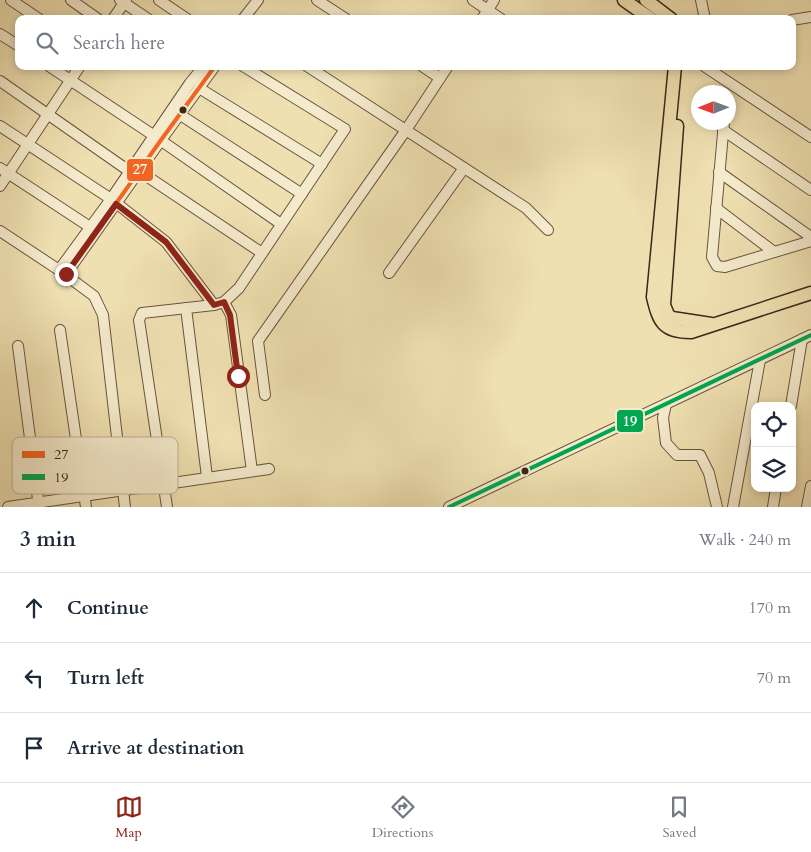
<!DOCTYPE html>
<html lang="en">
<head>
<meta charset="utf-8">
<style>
  :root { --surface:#fff; --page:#f6f6f7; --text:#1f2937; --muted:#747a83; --line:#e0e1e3; --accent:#8f2418 }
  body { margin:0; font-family:Cardo,serif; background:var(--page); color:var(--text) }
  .controls { position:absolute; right:15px; bottom:15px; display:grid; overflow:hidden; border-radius:10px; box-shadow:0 2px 8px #0003 }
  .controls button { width:45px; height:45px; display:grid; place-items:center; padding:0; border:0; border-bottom:1px solid var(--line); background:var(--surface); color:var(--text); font:25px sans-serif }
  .compass { position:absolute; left:691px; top:85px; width:45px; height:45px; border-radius:50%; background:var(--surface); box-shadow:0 2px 8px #0003; rotate:269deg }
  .stop { position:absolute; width:15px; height:15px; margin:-11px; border:4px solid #8f2418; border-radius:50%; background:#fff }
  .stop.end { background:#8f2418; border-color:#fff; box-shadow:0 1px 5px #0008 }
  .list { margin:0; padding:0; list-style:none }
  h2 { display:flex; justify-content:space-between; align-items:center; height:65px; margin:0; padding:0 20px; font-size:21px }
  h2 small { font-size:16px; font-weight:400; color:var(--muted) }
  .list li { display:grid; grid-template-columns:32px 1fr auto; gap:15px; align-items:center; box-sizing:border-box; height:70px; padding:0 20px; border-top:1px solid var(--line) }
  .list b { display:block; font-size:19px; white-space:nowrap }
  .list em { font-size:16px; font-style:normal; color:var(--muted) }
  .icon { flex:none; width:28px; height:28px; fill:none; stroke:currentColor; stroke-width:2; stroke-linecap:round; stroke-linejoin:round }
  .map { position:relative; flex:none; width:811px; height:507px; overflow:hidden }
  .search { position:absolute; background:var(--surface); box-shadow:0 2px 8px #0003; left:15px; right:15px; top:15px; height:55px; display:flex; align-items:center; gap:12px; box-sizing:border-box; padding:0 18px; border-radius:10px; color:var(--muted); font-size:19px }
  .sheet { height:275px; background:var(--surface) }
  nav { display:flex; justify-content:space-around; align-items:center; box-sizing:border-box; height:70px; border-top:1px solid var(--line); background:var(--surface); font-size:14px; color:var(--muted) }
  nav a { display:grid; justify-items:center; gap:2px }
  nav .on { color:var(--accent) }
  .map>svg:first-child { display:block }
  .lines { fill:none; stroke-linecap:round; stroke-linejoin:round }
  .minor-casing { stroke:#695440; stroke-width:12 }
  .major-casing { stroke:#3c251a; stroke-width:15 }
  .minor { stroke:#f5ebcc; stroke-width:10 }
  .major { stroke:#efe0b1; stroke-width:12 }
  .bus-1-casing { stroke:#f5ebcc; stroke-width:8 }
  .bus-2-casing { stroke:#f5ebcc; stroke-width:8 }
  .bus-1 { stroke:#f26522; stroke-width:4 }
  .bus-2 { stroke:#00a651; stroke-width:4 }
  .route { stroke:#8f2418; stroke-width:6 }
  .bus-dot { fill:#3c251a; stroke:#f5ebcc; stroke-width:2 }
  .key { fill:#f5ebcc; stroke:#beb097; stroke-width:1 }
  .key-label { font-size:14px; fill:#3c251a }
  .line-badge { stroke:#f5ebcc; stroke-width:2 }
  .badge-label { font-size:14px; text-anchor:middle; font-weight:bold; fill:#fff }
</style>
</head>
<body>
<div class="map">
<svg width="811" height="507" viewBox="0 0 811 507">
  <rect width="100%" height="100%" fill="#efe0b1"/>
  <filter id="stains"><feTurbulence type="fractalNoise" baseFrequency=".004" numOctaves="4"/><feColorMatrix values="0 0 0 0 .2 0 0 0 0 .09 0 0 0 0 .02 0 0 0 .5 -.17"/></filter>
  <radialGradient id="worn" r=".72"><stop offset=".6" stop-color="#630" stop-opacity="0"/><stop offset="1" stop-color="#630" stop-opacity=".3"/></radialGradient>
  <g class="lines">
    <g class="minor-casing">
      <g id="minor">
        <path d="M11 0 39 19"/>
        <path d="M71 0 98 19"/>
        <path d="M120 0 148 19"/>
        <path d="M159 0 187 19"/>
        <path d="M317 0 346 19"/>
        <path d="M473 0 501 19"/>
        <path d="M701 0 705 19"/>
        <path d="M113 19 126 0"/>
        <path d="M243 19 258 0"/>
        <path d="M482 19 494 0"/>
        <path d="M792 20 811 17"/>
        <path d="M0 34 19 46"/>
        <path d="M49 66 153 135 281 224"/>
        <path d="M307 66 526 208 548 230"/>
        <path d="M422 66 440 78"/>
        <path d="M704 66 811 137"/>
        <path d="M0 81 129 171"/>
        <path d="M199 88 322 164"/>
        <path d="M179 114 302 194"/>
        <path d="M724 122 712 257 717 266 725 267 811 241"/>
        <path d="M0 126 111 199 166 242 214 305"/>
        <path d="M723 130 811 190"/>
        <path d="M0 168 90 227"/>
        <path d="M139 171 262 253"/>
        <path d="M719 172 811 237"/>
        <path d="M0 186 80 66"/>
        <path d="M716 208 774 252"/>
        <path d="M0 231 59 270 94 296 103 315 125 507"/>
        <path d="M59 270 111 199 190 83 204 66"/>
        <path d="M389 273 464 168"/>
        <path d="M66 274 161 140 215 66"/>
        <path d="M224 302 231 315 252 471"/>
        <path d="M186 308 207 477"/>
        <path d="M60 330 86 507"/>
        <path d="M18 346 39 507"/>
        <path d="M265 395 258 341 406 130 448 66"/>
        <path d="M666 404 663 418 666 443 677 455H700L709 473 717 507"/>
        <path d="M791 406 802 339"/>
        <path d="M8 507 269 469"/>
        <path d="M167 507 139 320 142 313 214 305 224 302 239 288 345 129 243 66"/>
        <path d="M449 507 811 335"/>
        <path d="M733 507 760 360"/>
        <path d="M773 507 776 488"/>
        <path d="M807 507 811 486"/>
      </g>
    </g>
    <g class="major-casing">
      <g id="major">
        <path d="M624 0 651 19"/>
        <path d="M646 0 671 19"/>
        <path d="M675 66 653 297C659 322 663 332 691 332L811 293"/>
        <path d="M677 126 664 305 668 315 672 318 711 324"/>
      </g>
    </g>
    <use href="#minor" class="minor"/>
    <use href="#major" class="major"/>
    <g class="bus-1-casing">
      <path id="bus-1" d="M66 274 161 140 215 66"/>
    </g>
    <g class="bus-2-casing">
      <path id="bus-2" d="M449 507 811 335"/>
    </g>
    <use href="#bus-1" class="bus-1"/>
    <use href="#bus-2" class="bus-2"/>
  </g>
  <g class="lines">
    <path class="route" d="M66 274 116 204 166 242 214 305 224 302 230 315 238 376"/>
  </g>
  <g class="bus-dot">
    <circle cx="183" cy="110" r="4.5"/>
    <circle cx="525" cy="471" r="4.5"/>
  </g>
  <rect x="12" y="437" width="166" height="57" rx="8" class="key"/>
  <rect x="22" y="451" width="23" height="7" fill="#f26522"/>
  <rect x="22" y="474" width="23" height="6" fill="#00a651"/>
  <g class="key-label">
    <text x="54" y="459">27</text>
    <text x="54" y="482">19</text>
  </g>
  <g class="line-badge">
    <rect x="126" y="158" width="28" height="24" rx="5" fill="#f26522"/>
    <rect x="616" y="409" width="28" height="24" rx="5" fill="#00a651"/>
  </g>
  <g class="badge-label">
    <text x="140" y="174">27</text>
    <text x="630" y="426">19</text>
  </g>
  <rect width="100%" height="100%" filter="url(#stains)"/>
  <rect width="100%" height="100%" fill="url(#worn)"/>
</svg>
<div class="controls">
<button><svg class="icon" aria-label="locate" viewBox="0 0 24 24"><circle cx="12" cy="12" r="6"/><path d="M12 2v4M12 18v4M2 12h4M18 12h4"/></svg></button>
<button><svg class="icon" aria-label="layers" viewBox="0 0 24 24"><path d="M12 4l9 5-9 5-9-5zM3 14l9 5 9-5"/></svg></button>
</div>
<svg class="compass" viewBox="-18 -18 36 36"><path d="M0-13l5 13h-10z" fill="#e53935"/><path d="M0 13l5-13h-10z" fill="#747a83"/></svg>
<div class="stop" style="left:238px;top:376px"></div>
<div class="stop end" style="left:66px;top:274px"></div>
<div class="search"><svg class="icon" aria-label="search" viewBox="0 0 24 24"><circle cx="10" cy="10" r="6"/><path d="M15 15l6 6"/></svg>Search here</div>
</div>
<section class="sheet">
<h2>3 min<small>Walk · 240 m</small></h2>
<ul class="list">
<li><svg class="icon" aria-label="ahead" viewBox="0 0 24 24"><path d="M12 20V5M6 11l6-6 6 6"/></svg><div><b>Continue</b></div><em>170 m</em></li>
<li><svg class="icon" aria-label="left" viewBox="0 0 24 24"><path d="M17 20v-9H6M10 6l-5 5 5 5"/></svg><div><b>Turn left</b></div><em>70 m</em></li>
<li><svg class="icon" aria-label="arrive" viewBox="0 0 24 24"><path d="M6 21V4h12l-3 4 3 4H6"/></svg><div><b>Arrive at destination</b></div></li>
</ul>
</section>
<nav>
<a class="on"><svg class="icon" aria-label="map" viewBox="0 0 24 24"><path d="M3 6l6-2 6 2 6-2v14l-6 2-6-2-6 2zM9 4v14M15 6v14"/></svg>Map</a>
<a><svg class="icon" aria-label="directions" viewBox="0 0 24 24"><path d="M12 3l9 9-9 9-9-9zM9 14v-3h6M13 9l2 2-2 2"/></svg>Directions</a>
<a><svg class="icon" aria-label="saved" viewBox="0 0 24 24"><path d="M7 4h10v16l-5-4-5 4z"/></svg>Saved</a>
</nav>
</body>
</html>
